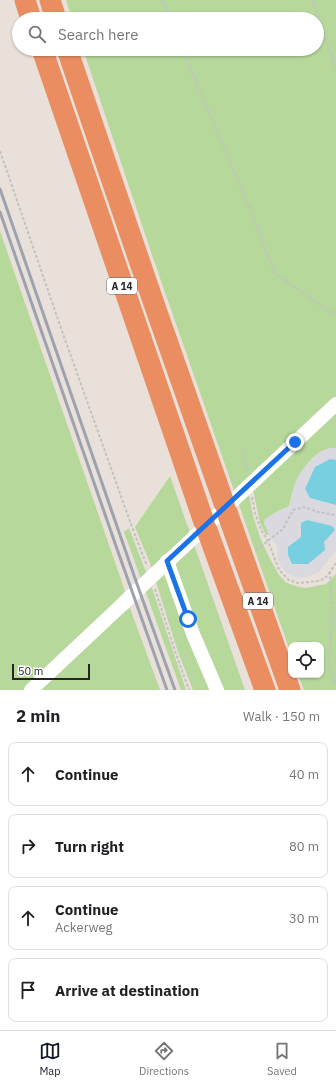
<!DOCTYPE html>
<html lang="en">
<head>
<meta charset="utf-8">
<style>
  :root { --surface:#fff; --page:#f6f6f6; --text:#202124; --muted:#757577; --line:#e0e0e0; --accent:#111827 }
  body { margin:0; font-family:"IBM Plex Sans",sans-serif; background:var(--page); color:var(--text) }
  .controls { position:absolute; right:12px; bottom:12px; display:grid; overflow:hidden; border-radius:8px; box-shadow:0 1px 3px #0004 }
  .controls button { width:36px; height:36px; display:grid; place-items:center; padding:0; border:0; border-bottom:1px solid var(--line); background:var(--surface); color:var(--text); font:20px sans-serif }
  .scale { position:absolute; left:12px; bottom:10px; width:78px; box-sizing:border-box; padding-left:4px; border:2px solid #262626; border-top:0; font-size:11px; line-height:14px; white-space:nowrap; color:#262626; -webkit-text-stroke:3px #fff; paint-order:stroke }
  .stop { position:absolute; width:12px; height:12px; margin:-9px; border:3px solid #1a73e8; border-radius:50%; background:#fff }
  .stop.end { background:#1a73e8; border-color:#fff; box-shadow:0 1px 4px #0008 }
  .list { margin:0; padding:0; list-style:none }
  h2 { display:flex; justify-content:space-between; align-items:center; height:52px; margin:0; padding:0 16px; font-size:17px }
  h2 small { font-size:13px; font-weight:400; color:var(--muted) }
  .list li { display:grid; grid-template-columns:26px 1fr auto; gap:12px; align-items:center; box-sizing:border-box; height:64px; margin:0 8px 8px; padding:0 8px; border:1px solid var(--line); border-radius:8px }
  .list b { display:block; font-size:15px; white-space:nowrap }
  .list p { margin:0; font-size:13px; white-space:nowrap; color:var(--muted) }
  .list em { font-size:13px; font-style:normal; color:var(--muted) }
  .icon { flex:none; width:22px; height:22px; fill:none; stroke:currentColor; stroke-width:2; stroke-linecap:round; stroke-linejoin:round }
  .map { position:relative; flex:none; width:336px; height:690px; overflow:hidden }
  .search { position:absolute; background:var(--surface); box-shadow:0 1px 3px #0004; left:12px; right:12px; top:12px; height:44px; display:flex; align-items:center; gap:10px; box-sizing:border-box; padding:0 14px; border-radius:22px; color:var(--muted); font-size:15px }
  .sheet { height:340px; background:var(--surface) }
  nav { display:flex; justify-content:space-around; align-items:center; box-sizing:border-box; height:56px; border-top:1px solid var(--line); background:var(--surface); font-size:11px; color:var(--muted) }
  nav a { display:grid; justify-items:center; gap:2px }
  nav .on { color:var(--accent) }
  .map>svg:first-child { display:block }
  .industrial { fill:#dbd9e0 }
  .green { fill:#b7d89b }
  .water { fill:#77cfdf }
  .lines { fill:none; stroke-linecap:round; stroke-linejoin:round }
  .path { stroke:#c2c2c2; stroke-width:2; stroke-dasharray:3 2; stroke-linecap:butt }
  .minor { stroke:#fff; stroke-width:14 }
  .highway { stroke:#ea8e62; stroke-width:21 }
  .rail { stroke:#9da2af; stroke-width:3 }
  .route { stroke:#1a73e8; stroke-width:5 }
  .labels { text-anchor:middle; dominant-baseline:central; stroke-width:3; stroke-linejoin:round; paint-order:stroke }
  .shield { fill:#fff; stroke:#676767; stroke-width:1 }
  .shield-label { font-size:10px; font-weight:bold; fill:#262626 }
</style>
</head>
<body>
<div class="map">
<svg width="336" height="690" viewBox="0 0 336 690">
  <rect width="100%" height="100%" fill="#e8e0d9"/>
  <path class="industrial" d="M333 447 336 448V550L318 573 304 578 294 577 288 574 281 567 278 560 277 547 269 535 264 523 265 519 278 511 283 509 289 506 296 481 304 467 317 455 325 449Z"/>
  <g class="green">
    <path d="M66 0H336V397L246 480 253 516 260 537 268 555 279 575 287 583 299 587 306 588 326 584 336 574V690H304L298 675H321V645H291V654L152 255 83 49H317V19H72Z"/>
    <path d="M0 231 125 591 107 611 25 690H0Z"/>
    <path d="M336 408V448C320 445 302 468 296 481 293 489 291 498 289 506L283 509 278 511 265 519 264 523 269 535H266L260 523 253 490Z"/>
    <path d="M170 476 245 690H193L178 652 150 563 135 527Z"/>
    <path d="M129 528 151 585 186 690H181L124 532Z"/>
    <path d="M130 608 160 690H36L111 621Z"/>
  </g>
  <g class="water">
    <path d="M330 459 336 460V505L310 498 305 489 315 467Z"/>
    <path d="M307 520 332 526 335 530 324 542 325 550 308 564H292L288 555V547L301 537V523Z"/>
  </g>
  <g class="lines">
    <g class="path">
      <path d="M162 0 170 19"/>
      <path d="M312 0 336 69"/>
      <path d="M182 49 250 209 273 269 276 274 328 310 336 314"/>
      <path d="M0 151 62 331 132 527 147 566"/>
      <path d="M243 450 247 471"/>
      <path d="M252 497 255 513 261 530 268 541 279 570 289 580 298 583 319 581 325 578 330 572"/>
      <path d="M256 549 260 547 283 529 293 510 304 507 318 512 336 515"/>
      <path d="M336 563 330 572 332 615 329 665 336 684"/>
      <path d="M155 589 176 654 189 690"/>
    </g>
    <g class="minor">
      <path d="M167 561 193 634 217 690"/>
      <path d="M31 690 336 404"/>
    </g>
    <g class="highway">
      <path d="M25 0 31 19"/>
      <path d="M50 0 56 19"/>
      <path d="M42 49 204 522"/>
      <path d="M67 49 152 298 224 503"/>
      <path d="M227 512 290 690"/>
      <path d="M207 530 265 690"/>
    </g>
    <g class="rail">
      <path d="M0 189 137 584 175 690"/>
      <path d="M0 212 116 546 167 690"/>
    </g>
  </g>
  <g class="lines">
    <path class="route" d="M188 619 167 561 295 442"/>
  </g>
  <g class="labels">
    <g class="shield">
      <rect x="107" y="278" width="30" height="16" rx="3"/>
      <rect x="243" y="593" width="30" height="16" rx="3"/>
    </g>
    <g class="shield-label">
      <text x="122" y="286">A 14</text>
      <text x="258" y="601">A 14</text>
    </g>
  </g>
</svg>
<div class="controls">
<button><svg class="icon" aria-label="locate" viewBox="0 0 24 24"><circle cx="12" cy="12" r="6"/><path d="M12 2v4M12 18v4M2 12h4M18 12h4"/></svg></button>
</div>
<div class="scale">50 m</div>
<div class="stop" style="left:188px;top:619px"></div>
<div class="stop end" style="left:295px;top:442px"></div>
<div class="search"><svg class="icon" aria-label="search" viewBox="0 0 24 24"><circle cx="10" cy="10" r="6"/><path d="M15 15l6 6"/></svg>Search here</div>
</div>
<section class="sheet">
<h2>2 min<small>Walk · 150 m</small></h2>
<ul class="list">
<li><svg class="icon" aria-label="ahead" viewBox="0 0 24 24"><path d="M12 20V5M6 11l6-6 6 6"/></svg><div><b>Continue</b></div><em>40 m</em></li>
<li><svg class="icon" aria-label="right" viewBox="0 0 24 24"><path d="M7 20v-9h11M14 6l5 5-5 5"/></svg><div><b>Turn right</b></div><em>80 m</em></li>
<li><svg class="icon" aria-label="ahead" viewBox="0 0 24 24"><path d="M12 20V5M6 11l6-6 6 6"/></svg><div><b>Continue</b><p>Ackerweg</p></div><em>30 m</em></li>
<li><svg class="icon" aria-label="arrive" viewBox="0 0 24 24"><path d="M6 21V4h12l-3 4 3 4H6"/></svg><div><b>Arrive at destination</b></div></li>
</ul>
</section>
<nav>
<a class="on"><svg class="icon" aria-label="map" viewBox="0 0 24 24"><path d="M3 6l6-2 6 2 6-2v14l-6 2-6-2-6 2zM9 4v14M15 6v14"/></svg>Map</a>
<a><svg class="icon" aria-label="directions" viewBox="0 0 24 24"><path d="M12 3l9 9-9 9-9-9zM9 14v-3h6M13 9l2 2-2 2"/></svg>Directions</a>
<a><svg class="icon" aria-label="saved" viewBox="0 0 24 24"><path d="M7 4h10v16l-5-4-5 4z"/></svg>Saved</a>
</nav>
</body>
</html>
